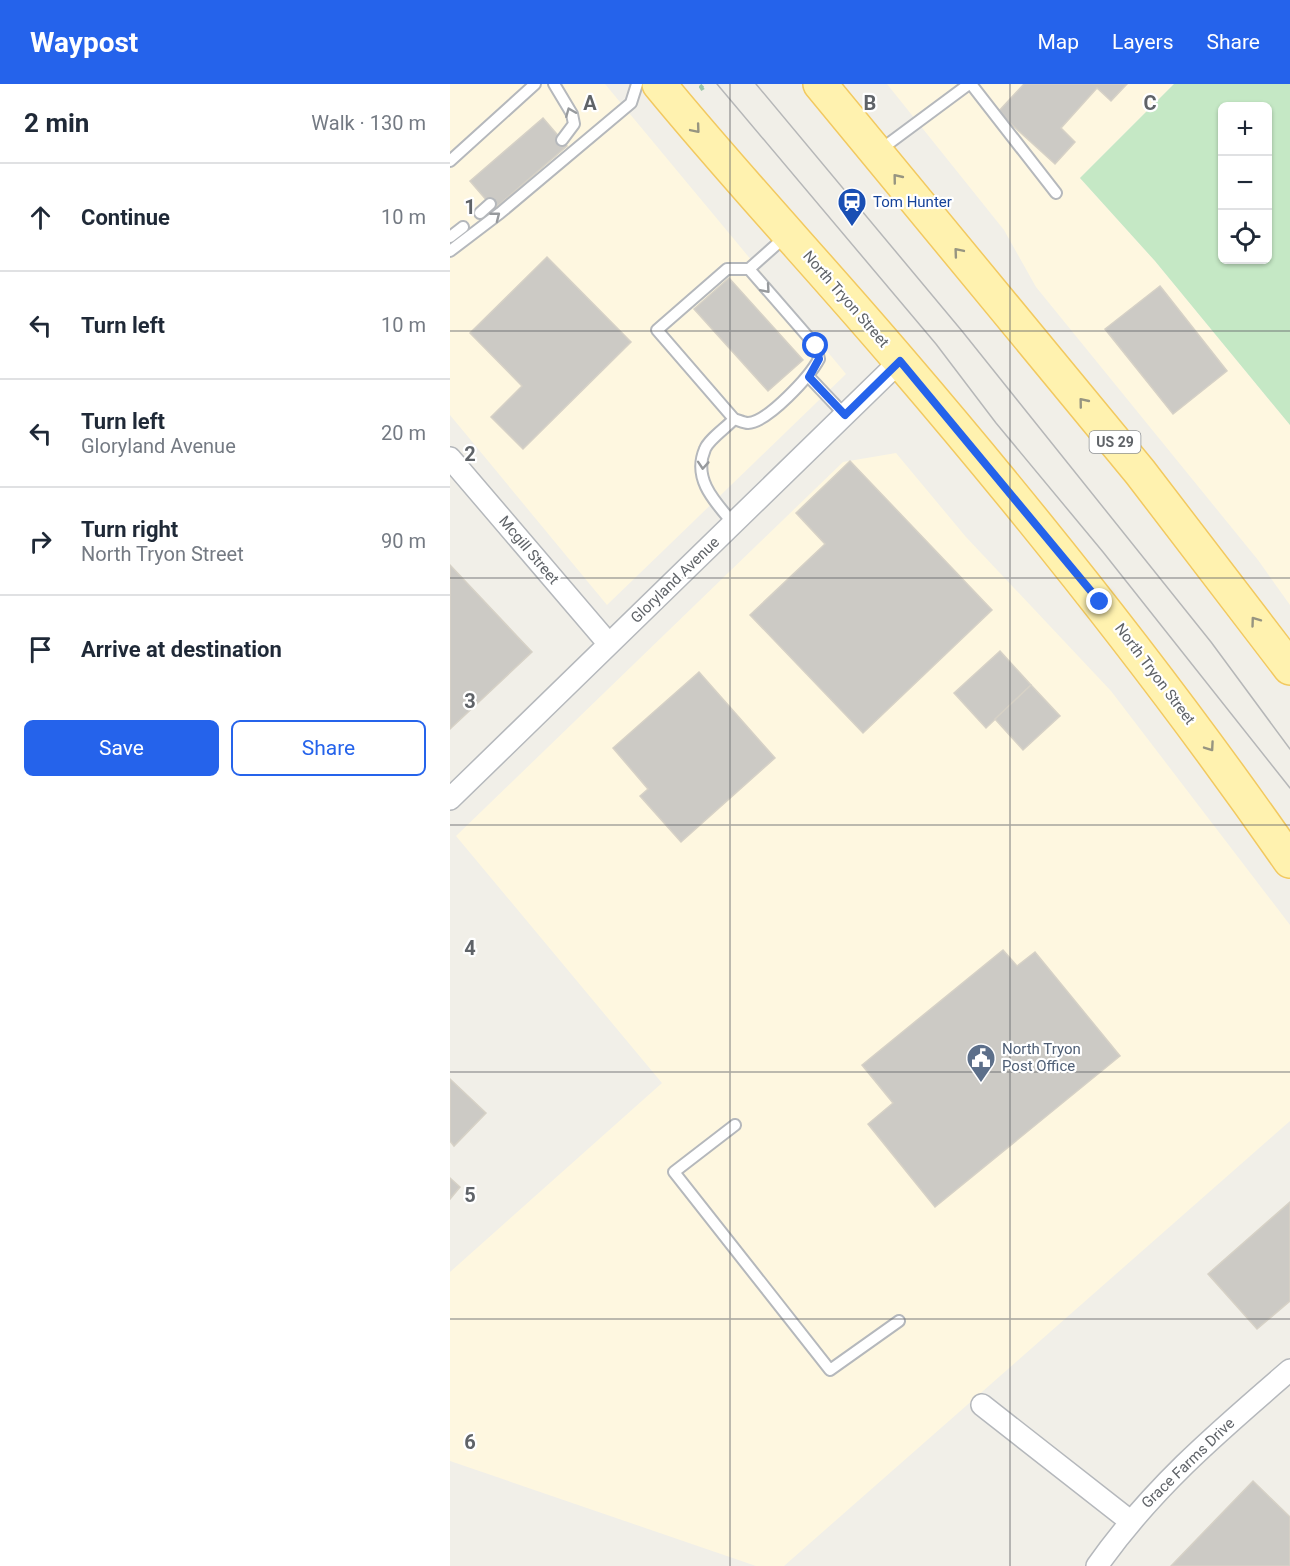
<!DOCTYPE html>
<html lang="en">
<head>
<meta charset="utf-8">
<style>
  :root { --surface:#fff; --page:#f2f2f3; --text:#1f2937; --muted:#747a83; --line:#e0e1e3; --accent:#2563eb }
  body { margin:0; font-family:Roboto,sans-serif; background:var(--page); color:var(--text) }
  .controls { position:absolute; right:18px; top:18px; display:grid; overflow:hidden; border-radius:9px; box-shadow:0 2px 4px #0004 }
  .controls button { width:54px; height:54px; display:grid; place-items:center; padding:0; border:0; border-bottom:2px solid var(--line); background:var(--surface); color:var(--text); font:30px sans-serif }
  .stop { position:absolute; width:18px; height:18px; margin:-14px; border:4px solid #2563eb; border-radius:50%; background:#fff }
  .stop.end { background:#2563eb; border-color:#fff; box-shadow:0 2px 6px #0008 }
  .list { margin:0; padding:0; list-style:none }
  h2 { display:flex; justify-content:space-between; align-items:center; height:78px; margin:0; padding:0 24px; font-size:26px }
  h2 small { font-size:20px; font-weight:400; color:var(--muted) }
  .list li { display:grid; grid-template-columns:39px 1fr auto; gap:18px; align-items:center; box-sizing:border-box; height:108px; padding:0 24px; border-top:2px solid var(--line) }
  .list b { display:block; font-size:22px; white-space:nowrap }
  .list p { margin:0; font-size:20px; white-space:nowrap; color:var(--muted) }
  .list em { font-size:20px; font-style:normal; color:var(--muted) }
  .actions { display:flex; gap:12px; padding:18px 24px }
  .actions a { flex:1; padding:14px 0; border:2px solid var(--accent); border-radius:9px; text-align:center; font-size:21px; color:var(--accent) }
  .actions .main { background:var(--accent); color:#fff }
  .icon { flex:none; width:33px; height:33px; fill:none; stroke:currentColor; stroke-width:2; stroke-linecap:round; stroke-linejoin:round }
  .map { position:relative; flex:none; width:840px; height:1482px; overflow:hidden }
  header { display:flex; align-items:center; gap:36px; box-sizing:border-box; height:84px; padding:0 30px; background:var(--accent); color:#fff }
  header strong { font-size:28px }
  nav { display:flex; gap:33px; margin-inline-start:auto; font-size:21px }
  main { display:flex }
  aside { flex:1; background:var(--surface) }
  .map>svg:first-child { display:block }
  .commercial { fill:#fef7e0 }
  .green { fill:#c5e8c5; fill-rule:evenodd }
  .building { fill:#cccac5; stroke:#d6d1c6; stroke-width:1.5 }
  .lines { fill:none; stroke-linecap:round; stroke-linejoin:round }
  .service-casing { stroke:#b5b8bc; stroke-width:14 }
  .minor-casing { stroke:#b5b8bc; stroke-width:24 }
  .primary-casing { stroke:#f2c960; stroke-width:36 }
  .path { stroke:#9cc7a9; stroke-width:4; stroke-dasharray:6 3; stroke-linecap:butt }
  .service { stroke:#fff; stroke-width:10 }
  .minor { stroke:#fff; stroke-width:21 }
  .primary { stroke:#fff2af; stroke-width:33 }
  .tram { stroke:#b6b7b8; stroke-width:1.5 }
  .oneway { stroke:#979a9d }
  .oneway2 { stroke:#979581 }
  .route { stroke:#2563eb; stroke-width:8 }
  .grid { fill:none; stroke:#5f6368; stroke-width:1.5; stroke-opacity:0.55 }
  .labels { text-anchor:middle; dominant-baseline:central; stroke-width:4.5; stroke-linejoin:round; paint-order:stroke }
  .shield { fill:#fff; stroke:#8f9295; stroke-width:1.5 }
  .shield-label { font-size:14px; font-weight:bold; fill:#5f6368 }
  .transit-label { font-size:15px; fill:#164399; stroke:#fff; text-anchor:start }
  .street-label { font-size:15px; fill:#5f6368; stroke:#fff }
  .service-label { font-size:15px; fill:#4e5e75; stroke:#fff; text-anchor:start }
  .grid-label { font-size:20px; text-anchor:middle; font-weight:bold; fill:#5f6368; stroke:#fff; stroke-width:4.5; stroke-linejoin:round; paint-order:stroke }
</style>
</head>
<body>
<header>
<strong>Waypost</strong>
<nav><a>Map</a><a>Layers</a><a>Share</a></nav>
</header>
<main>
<aside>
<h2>2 min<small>Walk · 130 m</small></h2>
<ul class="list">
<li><svg class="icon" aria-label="ahead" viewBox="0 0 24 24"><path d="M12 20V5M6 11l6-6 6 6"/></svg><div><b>Continue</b></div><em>10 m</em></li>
<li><svg class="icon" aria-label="left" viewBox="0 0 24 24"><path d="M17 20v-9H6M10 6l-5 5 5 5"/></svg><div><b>Turn left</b></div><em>10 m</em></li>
<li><svg class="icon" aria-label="left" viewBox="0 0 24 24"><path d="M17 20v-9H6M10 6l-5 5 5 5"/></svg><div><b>Turn left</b><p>Gloryland Avenue</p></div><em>20 m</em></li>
<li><svg class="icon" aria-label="right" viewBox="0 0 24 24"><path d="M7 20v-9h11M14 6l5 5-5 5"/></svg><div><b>Turn right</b><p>North Tryon Street</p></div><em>90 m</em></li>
<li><svg class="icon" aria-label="arrive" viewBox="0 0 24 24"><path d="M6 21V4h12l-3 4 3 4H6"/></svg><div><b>Arrive at destination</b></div></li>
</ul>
<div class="actions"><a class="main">Save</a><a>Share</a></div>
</aside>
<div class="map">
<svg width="840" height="1482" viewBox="0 0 840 1482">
  <rect width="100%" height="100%" fill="#f1efe8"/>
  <g class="commercial">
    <path d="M0 0H155L396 290 157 521 0 331Z"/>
    <path d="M437 0H724L630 94 705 177 840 341V521L808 476 586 203 554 146Z"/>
    <path d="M446 369 516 453 661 607 840 841V1037L334 1482H306L0 1377V1188L212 999 6 752 393 378Z"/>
  </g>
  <path class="green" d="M724 0H840V341L705 177 630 94ZM772 22H818V176H772Z"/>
  <g class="building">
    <path d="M574 0H677L661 17 647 4 611 44 625 58 605 80 548 28Z"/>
    <path d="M93 34 117 62 44 125 20 97Z"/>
    <path d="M97 173 181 258 73 365 41 333 72 302 20 249Z"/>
    <path d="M279 194 353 276 318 307 244 225Z"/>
    <path d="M710 202 777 287 723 330 655 245Z"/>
    <path d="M400 377 542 526 413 649 300 531 375 460 346 429Z"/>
    <path d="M0 481 82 568 0 645Z"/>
    <path d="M550 567 581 601 536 644 504 609Z"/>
    <path d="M249 588 325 674 231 758 190 712 198 705 163 664Z"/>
    <path d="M581 601 610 632 573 666 545 635Z"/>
    <path d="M553 866 567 882 585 868 670 972 485 1123 418 1040 443 1019 412 981Z"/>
    <path d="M0 995 36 1029 4 1062 0 1057Z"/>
    <path d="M0 1094 10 1103 0 1115Z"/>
    <path d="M840 1118V1217L807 1245 758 1190Z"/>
    <path d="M803 1397 840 1433V1482H721Z"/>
  </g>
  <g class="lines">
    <g class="service-casing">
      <g id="service">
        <path d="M104 0 122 30 124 40 112 56"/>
        <path d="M521 0 606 109"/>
        <path d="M430 66 519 0"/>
        <path d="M0 77 85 0"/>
        <path d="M30 129 40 120"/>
        <path d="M0 153 13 143"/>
        <path d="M0 167 50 129 181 19 187 0"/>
        <path d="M299 185H277L207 246 284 335C288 336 294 339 298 339 318 338 360 292 369 275L366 262 299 185 336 152"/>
        <path d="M359 293 395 331"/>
        <path d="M283 439C265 418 242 395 255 365 259 355 276 344 284 335"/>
        <path d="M285 1041 224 1088 380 1286 449 1237"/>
      </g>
    </g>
    <g class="minor-casing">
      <g id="minor">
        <path d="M0 374 158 559"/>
        <path d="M0 715 450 277"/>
        <path d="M532 1321 680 1437"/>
        <path d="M647 1482C702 1404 768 1348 840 1286"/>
      </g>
    </g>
    <g class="primary-casing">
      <g id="primary">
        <path d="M209 0C287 95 371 184 450 277 588 438 719 603 840 777"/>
        <path d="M370 0 690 388 840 584"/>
      </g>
    </g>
    <path class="path" d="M253 6 251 3 254 0"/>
    <use href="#service" class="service"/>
    <use href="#minor" class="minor"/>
    <use href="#primary" class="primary"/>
    <g class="tram">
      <path d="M267 0 486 260 546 339 653 468 840 704"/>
      <path d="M306 0 512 247 761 558 840 665"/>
    </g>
  </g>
  <defs><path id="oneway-chevron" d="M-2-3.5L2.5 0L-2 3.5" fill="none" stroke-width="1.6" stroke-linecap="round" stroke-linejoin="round" transform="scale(1.5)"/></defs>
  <g class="oneway">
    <use href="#oneway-chevron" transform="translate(120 28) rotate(-112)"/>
    <use href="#oneway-chevron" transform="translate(46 132) rotate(-38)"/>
    <use href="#oneway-chevron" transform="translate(316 205) rotate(49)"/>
    <use href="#oneway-chevron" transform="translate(253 381) rotate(94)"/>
  </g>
  <g class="oneway2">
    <use href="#oneway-chevron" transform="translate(246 45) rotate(50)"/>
    <use href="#oneway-chevron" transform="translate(447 94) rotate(-129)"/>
    <use href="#oneway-chevron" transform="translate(508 168) rotate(-130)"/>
    <use href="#oneway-chevron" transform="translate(633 318) rotate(-129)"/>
    <use href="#oneway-chevron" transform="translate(805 537) rotate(-126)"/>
    <use href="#oneway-chevron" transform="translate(760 663) rotate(55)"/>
  </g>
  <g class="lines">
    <path class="route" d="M366 262 369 275 359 293 395 331 450 277 650 518"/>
  </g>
  <path class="grid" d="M280 0V1482M560 0V1482M0 247H840M0 494H840M0 741H840M0 988H840M0 1235H840"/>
  <defs>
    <g id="station-pin" transform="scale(1.5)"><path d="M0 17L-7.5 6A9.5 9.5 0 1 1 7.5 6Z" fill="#1a4fb4" stroke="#fff"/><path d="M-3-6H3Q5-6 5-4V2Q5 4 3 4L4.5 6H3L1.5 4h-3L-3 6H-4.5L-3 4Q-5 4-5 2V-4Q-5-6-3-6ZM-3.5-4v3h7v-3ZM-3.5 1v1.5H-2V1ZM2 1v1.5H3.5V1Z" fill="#fff"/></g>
    <g id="civic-pin" transform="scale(1.5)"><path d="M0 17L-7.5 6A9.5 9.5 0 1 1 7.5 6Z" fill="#5c6f8a" stroke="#fff"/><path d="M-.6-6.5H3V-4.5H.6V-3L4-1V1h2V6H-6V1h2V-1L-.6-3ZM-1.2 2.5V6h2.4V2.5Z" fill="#fff"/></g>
  </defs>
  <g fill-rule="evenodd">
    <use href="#station-pin" x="402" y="118"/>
    <use href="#civic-pin" x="531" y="974"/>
  </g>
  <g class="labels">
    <rect class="shield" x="639.5" y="347" width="51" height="22" rx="4.5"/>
    <g class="shield-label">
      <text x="665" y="358">US 29</text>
    </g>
    <g class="transit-label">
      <text x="423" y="118">Tom Hunter</text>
    </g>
    <g class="street-label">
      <text transform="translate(396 215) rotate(49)">North Tryon Street</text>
      <text transform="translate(79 466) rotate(50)">Mcgill Street</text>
      <text transform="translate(225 496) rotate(-44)">Gloryland Avenue</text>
      <text transform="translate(705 590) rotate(53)">North Tryon Street</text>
      <text transform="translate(738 1379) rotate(-44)">Grace Farms Drive</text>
    </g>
    <g class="service-label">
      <text x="552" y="965">North Tryon<tspan x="552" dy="17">Post Office</tspan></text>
    </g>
  </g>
  <g class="grid-label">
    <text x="140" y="26">A</text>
    <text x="420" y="26">B</text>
    <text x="700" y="26">C</text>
    <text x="20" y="130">1</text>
    <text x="20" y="377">2</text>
    <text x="20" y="624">3</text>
    <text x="20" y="871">4</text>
    <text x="20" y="1118">5</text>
    <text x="20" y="1365">6</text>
  </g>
</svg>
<div class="controls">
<button>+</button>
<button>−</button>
<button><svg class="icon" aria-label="locate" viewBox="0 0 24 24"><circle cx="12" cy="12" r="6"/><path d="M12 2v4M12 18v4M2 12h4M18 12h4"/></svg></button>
</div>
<div class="stop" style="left:366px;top:262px"></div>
<div class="stop end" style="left:650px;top:518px"></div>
</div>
</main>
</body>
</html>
